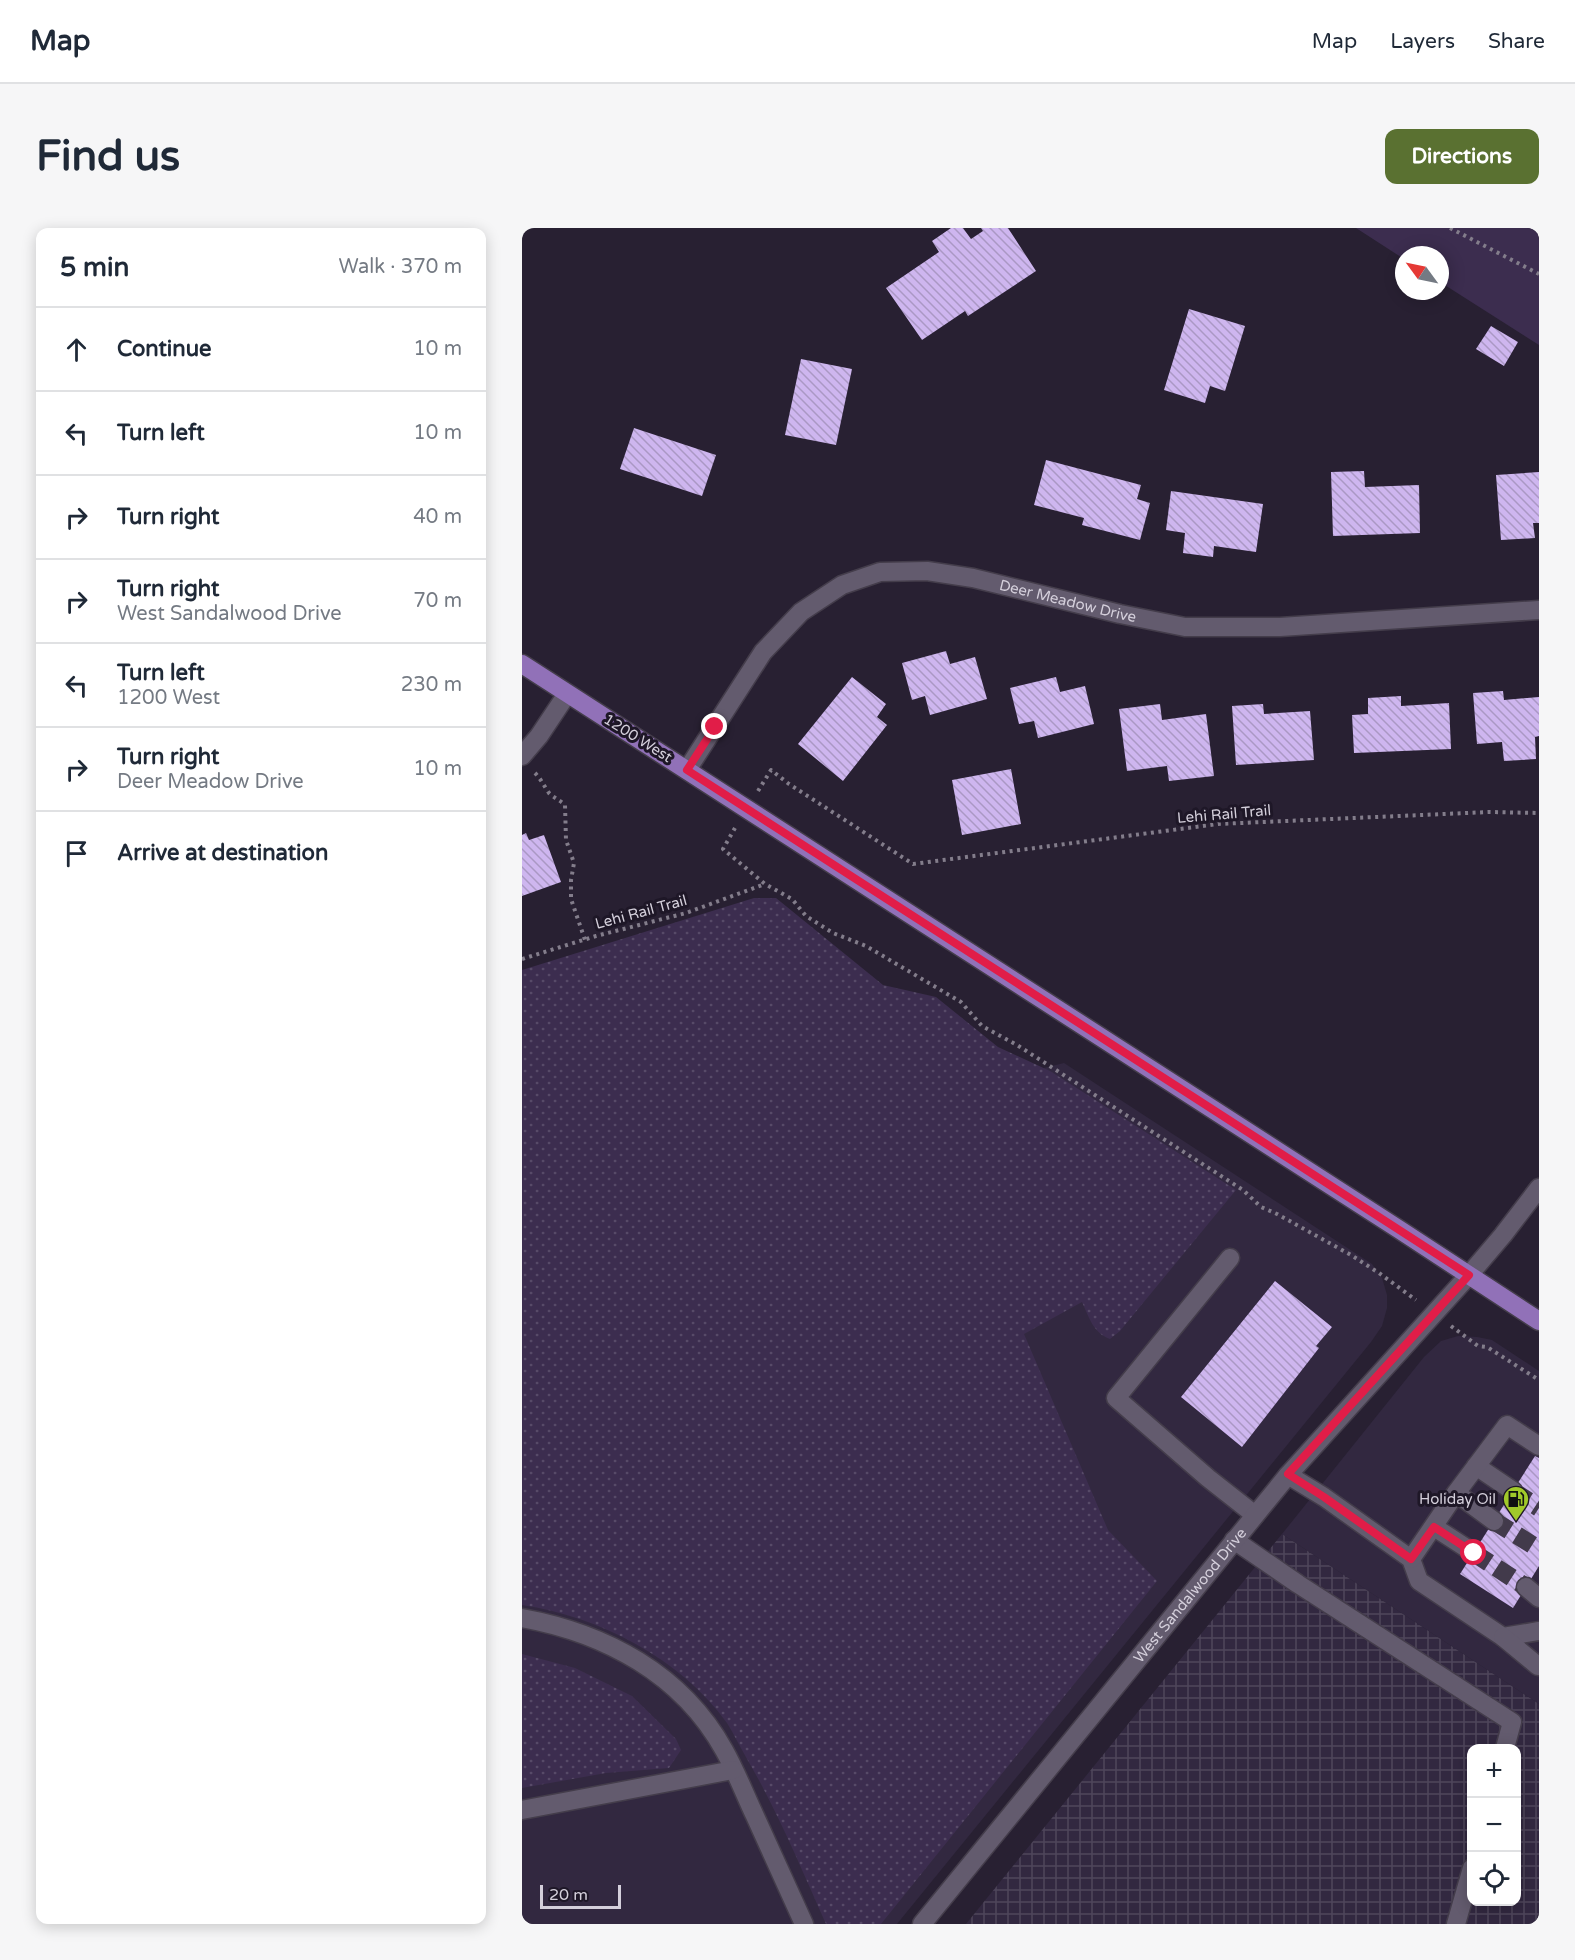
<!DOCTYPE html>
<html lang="en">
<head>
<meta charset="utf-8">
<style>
  :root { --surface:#fff; --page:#f6f6f7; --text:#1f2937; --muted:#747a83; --line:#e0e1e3; --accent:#5a7131 }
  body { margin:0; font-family:"Varela Round",sans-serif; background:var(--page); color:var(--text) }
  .controls { position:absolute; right:18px; bottom:18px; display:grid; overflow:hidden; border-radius:12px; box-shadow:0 3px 15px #0003 }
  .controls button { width:54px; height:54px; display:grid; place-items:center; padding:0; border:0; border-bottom:2px solid var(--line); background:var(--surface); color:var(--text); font:30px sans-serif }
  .compass { position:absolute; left:873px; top:18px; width:54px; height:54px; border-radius:50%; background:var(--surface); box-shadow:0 3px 15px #0003; rotate:303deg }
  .scale { position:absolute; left:18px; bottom:15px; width:81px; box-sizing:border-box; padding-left:6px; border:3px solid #d4cfdb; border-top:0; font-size:16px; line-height:21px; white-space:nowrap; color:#d4cfdb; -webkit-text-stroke:4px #1e1727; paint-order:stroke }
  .stop { position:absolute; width:18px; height:18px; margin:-14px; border:4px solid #e11d48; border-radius:50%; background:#fff }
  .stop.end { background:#e11d48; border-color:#fff; box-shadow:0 2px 6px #0008 }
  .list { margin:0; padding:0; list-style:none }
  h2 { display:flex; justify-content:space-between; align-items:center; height:78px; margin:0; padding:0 24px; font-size:26px }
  h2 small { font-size:20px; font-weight:400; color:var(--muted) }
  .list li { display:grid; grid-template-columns:39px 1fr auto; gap:18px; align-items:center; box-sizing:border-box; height:84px; padding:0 24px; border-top:2px solid var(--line) }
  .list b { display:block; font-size:22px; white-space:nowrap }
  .list p { margin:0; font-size:20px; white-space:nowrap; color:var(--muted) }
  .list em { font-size:20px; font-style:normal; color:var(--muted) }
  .icon { flex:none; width:33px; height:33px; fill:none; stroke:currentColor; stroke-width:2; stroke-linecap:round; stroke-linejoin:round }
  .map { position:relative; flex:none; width:1017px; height:1696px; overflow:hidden; border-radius:12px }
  header { display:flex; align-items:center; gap:36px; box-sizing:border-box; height:84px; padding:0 30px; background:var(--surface); border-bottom:2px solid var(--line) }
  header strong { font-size:28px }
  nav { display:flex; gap:33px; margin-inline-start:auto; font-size:21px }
  .intro { display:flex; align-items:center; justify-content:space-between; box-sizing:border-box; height:144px; padding:0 36px }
  h1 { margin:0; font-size:42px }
  .button { padding:15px 27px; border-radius:12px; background:var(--accent); color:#fff; font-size:21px; font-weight:700 }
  main { display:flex; gap:36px; padding:0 36px }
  aside { flex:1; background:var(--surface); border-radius:12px; box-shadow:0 3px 15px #0003 }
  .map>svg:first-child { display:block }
  .built { fill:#322840 }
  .industrial { fill:url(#industrial-grid); fill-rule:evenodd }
  .grass { fill:url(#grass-dots) }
  .park { fill:#3c2d4f }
  .building { fill:url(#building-back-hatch) }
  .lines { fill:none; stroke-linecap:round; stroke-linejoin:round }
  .minor-tunnel { stroke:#423a4b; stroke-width:18; stroke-dasharray:18 9; stroke-linecap:butt }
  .minor-casing { stroke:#443d4b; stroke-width:21 }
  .major-casing { stroke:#443d4b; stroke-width:21 }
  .path { stroke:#837d8b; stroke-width:4; stroke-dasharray:3 4.5; stroke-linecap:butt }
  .minor { stroke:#635b6e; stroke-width:18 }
  .major { stroke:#9171b8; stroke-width:18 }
  .route { stroke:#e11d48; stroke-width:8 }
  .labels { text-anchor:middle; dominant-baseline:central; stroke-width:6; stroke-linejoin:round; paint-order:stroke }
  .street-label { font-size:15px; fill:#d4cfdb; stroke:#1e1727 }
  .poi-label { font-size:15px; fill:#d4cfdb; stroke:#1e1727; text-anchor:end }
</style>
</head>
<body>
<header>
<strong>Map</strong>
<nav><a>Map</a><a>Layers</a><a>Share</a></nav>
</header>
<div class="intro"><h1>Find us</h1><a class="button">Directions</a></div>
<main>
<aside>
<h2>5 min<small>Walk · 370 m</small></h2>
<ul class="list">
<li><svg class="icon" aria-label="ahead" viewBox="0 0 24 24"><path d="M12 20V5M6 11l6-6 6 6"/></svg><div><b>Continue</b></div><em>10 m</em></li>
<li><svg class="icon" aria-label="left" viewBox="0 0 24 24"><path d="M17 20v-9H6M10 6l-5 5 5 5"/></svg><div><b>Turn left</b></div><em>10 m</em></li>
<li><svg class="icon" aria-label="right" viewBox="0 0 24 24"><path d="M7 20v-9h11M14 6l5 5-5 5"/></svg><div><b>Turn right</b></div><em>40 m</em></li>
<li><svg class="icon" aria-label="right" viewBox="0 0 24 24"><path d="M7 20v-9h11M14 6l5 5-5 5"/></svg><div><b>Turn right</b><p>West Sandalwood Drive</p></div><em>70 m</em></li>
<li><svg class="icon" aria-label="left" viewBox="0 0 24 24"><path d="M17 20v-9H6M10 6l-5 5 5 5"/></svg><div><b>Turn left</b><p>1200 West</p></div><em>230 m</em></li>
<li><svg class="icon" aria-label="right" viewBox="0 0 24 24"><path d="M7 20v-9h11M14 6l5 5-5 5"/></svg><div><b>Turn right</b><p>Deer Meadow Drive</p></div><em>10 m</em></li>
<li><svg class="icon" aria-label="arrive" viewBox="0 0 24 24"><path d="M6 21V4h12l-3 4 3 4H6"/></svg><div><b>Arrive at destination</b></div></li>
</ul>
</aside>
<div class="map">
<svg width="1017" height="1696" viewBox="0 0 1017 1696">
  <defs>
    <pattern id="industrial-grid" width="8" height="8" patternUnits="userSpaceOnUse" patternTransform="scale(1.5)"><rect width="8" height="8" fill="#322840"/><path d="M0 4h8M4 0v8" fill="none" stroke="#4f465b"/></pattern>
    <pattern id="grass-dots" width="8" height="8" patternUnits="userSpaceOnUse" patternTransform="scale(1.5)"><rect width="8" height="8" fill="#3c2d4f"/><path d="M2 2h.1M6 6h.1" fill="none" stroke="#574a68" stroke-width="1.8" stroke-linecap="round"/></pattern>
    <pattern id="building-back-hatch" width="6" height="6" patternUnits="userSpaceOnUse" patternTransform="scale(1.5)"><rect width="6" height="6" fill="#ceb6ef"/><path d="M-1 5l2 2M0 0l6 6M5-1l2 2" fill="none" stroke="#aa98c4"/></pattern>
  </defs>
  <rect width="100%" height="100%" fill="#282032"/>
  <g class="built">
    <path d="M542 835 850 1036 860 1050 865 1067V1080L860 1098 849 1114 375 1696H0V972L406 868Z"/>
    <path d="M936 1108 955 1109 970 1112 1017 1143V1476L760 1306 902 1129 919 1113Z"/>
  </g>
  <path class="industrial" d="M760 1306 1017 1476V1696H444ZM950 1520H994V1674H950Z"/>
  <g class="grass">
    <path d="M232 670H254L361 757 414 769 476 819 528 843 714 962 598 1103 588 1111C571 1105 567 1089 560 1074L502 1106 586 1302 635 1353 359 1696H304C279 1640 256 1584 225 1531 218 1519 212 1506 205 1495 158 1430 78 1389 0 1377V742Z"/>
    <path d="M0 1426 53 1440 110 1468 154 1511 159 1522 147 1540 84 1545 0 1560Z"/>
  </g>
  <path class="park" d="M834 0H1017V117L918 54V27H882V31Z"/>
  <g class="building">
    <path d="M429 0H441L449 11 461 3 459 0H486L514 43 446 88 443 83 400 112 364 60 417 24 410 13Z"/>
    <path d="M667 81 723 98 703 163 688 158 683 175 642 162Z"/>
    <path d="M969 98 996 114 982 138 954 121Z"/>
    <path d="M279 131 330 141 314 217 263 207Z"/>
    <path d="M112 200 194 227 180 268 98 241Z"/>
    <path d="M524 232 619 257 615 271 628 275 618 312 560 297 562 290 512 277Z"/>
    <path d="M842 243 843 259 897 257 898 305 811 308 809 244Z"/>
    <path d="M1017 244V295H1011L1013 310 979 312 974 247Z"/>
    <path d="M649 263 741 276 734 324 692 318 691 329 661 325 663 305 644 302Z"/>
    <path d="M424 423 428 436 453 429 465 471 408 487 403 468 390 472 380 435Z"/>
    <path d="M330 449 364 476 355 489 365 497 321 553 276 516Z"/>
    <path d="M534 449 538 464 563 458 572 496 516 510 512 493 497 496 488 460Z"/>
    <path d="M981 463 982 472 1017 469V508L1013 509 1014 531 982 533 980 514 955 516 951 465Z"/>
    <path d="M879 468V478L927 475 929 521 832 525 830 487 846 486V470Z"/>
    <path d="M638 476 640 492 684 486 692 548 647 553 645 538 605 543 597 481Z"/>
    <path d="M741 476 742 486 788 483 792 532 714 537 710 478Z"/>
    <path d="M489 541 499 596 440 607 430 552Z"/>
    <path d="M4 605 7 612 22 607 39 654 0 668V607Z"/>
    <path d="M753 1053 810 1099 794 1118 797 1120 720 1219 659 1169Z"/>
    <path d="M1013 1228 1017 1230V1338L991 1380 938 1346Z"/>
  </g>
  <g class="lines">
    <g class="minor-tunnel">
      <path d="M991 1263 1017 1280"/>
      <path d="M972 1293 1017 1321"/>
      <path d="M952 1325 1004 1359"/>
    </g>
    <g class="minor-casing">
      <g id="minor">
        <path d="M0 528 17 508 45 466"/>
        <path id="s1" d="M165 542 241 424 279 384 320 357 358 344 405 343 451 350 598 386 663 399H758L1017 382"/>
        <path d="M708 1030 594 1170 686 1250 733 1287"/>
        <path d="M954 1238 991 1263"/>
        <path d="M766 1247 802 1269 889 1331 897 1353 981 1409 1017 1403"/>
        <path d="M934 1265 972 1293"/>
        <path d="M912 1299 952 1325"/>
        <path d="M712 1312 776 1356 990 1494 983 1520"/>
        <path d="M889 1331 934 1265 985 1197 1017 1218"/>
        <path d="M1004 1359 1017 1370"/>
        <path d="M0 1390C83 1405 160 1446 202 1522 214 1543 223 1567 233 1588 249 1624 266 1660 282 1696"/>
        <path d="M981 1409 1016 1438"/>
        <path d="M0 1582 211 1542"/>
        <path id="s2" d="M400 1696 766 1247 947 1047 981 1007 1017 960"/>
        <path d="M934 1696 950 1640"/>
      </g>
    </g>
    <g class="major-casing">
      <path id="major" d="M0 436 878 1002 1017 1093"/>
    </g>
    <g class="path">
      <path d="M928 0 1017 46"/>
      <path d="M13 545C19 551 22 558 27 565 32 570 38 572 43 577L44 612 52 635 49 652V671L63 712"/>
      <path d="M236 563 249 542 267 556 391 636 696 596 967 584 1017 585"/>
      <path d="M213 600 201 621 243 656 270 671 284 688 311 705 344 718 439 774 460 798 495 817 721 962 739 979 755 986 829 1027 857 1045 894 1072"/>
      <path d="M0 731 74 708 164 685 243 656"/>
      <path d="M929 1098 956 1118 965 1119 1017 1152"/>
    </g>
    <use href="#minor" class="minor"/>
    <use href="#major" class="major"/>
  </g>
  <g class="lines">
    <path class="route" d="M193 499 165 542 947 1047 766 1246 802 1269 889 1331 912 1299 952 1325"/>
  </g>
  <defs>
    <g id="fuel-pin" transform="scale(1.35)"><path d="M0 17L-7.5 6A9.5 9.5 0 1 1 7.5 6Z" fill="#a1c92a" stroke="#1e1727"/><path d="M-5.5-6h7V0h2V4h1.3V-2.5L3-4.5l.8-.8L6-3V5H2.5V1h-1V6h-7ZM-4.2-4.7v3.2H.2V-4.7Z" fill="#111"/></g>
  </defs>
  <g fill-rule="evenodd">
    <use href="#fuel-pin" x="994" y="1271"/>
  </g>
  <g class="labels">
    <g class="street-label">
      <text stroke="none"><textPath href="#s1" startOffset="476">Deer Meadow Drive</textPath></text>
      <text transform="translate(116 510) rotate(32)">1200 West</text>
      <text transform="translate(702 586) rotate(-5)">Lehi Rail Trail</text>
      <text transform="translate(119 684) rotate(-15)">Lehi Rail Trail</text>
      <text stroke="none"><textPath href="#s2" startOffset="424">West Sandalwood Drive</textPath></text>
    </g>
    <g class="poi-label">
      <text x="974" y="1271">Holiday Oil</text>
    </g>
  </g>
</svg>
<div class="controls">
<button>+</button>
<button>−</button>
<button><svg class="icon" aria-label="locate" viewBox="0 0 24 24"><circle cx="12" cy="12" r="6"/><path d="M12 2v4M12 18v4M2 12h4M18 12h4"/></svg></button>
</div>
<svg class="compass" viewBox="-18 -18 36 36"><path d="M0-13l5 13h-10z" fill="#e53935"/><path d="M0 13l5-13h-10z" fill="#747a83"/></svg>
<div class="scale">20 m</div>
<div class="stop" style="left:952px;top:1325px"></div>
<div class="stop end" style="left:193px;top:499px"></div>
</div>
</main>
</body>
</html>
